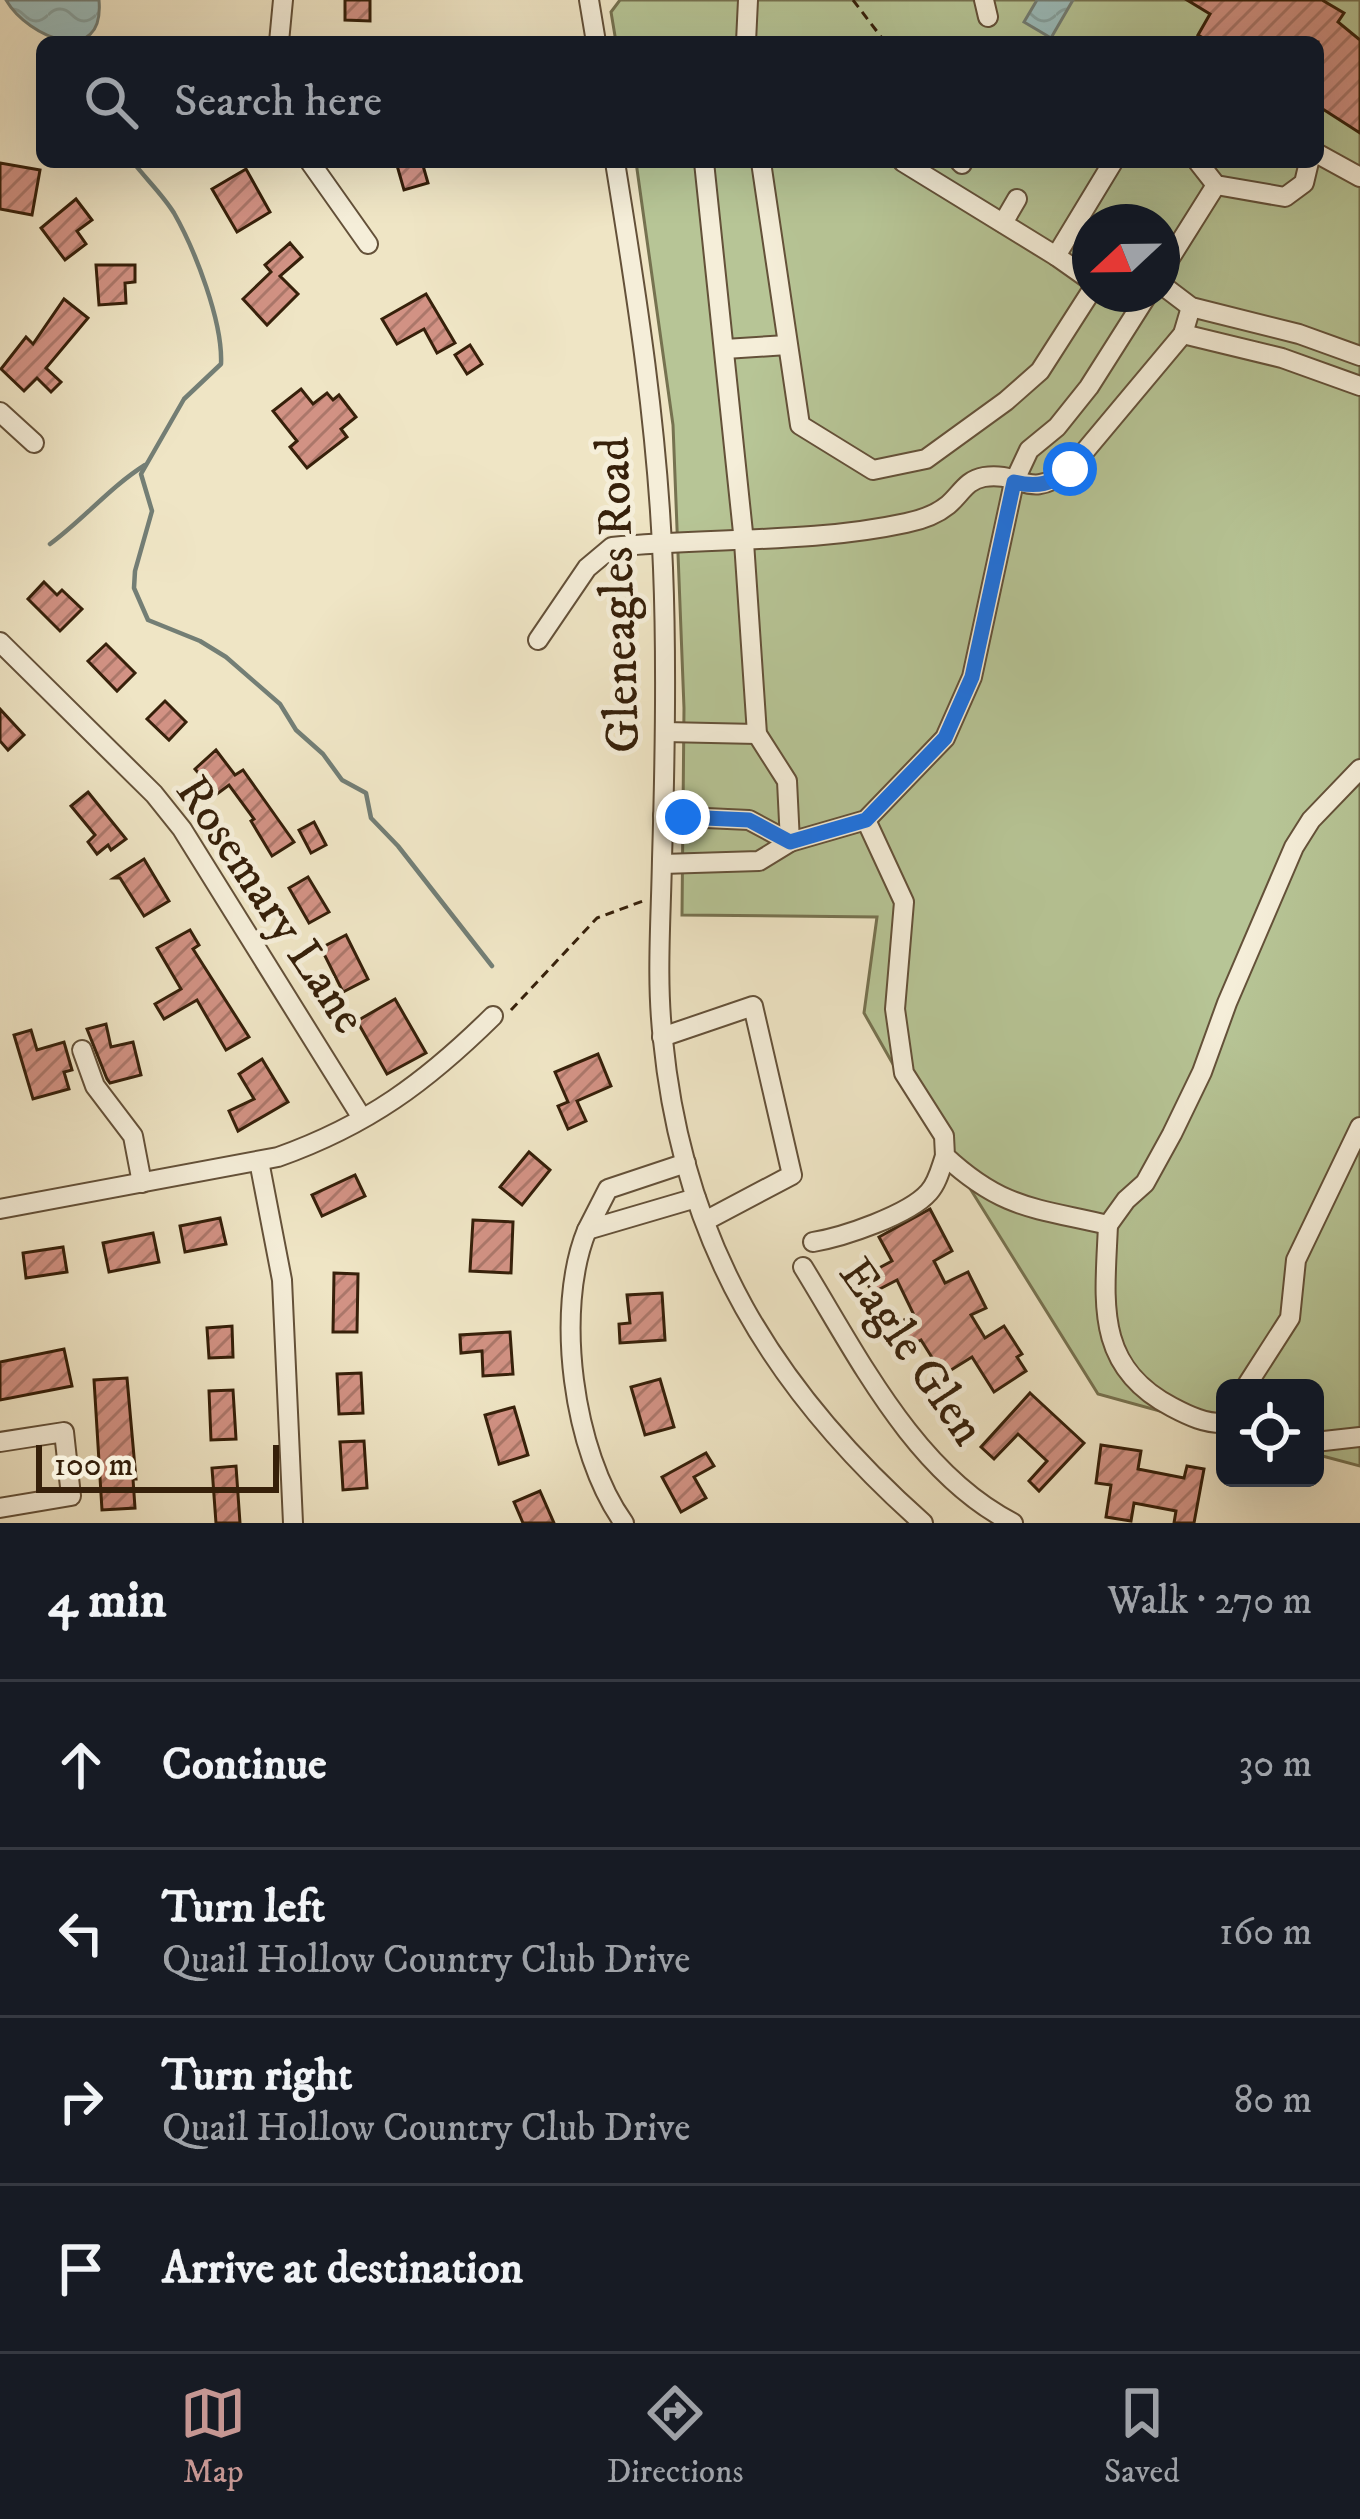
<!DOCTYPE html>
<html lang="en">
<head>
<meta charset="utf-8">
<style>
  :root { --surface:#171b24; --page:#20242c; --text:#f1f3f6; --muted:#9ea1a6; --line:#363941; --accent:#c59692 }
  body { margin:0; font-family:"IM FELL DW Pica",serif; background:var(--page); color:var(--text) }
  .controls { position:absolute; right:36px; bottom:36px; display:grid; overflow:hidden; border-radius:18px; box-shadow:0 12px 48px #0002 }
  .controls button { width:108px; height:108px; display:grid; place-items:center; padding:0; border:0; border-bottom:3px solid var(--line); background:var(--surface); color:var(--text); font:60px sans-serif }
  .compass { position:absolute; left:1072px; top:204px; width:108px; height:108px; border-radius:50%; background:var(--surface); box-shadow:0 12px 48px #0002; rotate:248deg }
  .scale { position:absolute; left:36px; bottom:30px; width:243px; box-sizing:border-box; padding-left:12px; border:6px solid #36200a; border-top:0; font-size:33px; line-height:42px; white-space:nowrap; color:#36200a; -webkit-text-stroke:9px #f5eed9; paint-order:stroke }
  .stop { position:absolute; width:36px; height:36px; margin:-27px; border:9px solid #1a73e8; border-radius:50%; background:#fff }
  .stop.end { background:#1a73e8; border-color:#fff; box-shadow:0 3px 12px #0008 }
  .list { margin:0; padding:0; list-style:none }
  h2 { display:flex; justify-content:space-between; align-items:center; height:156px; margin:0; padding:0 48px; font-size:51px }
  h2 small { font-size:39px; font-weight:400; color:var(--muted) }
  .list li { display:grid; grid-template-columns:78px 1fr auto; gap:36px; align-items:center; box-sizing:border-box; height:168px; padding:0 48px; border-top:3px solid var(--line) }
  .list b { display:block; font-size:45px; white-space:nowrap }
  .list p { margin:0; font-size:39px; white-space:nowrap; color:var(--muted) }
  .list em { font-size:39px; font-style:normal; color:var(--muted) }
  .icon { flex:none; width:66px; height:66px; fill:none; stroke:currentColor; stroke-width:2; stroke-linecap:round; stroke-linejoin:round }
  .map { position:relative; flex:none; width:1360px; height:1523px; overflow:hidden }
  .search { position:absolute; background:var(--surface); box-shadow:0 12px 48px #0002; left:36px; right:36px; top:36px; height:132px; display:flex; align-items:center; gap:30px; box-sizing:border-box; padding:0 42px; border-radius:18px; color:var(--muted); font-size:45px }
  .sheet { height:828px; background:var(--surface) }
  nav { display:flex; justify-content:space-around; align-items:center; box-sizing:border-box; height:168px; border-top:3px solid var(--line); background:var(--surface); font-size:33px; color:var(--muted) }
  nav a { display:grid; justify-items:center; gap:6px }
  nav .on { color:var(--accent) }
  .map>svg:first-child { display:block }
  .grass { fill:#b7c596; stroke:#767250; stroke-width:3; fill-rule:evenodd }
  .water { fill:url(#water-waves); stroke:#737e75; stroke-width:3 }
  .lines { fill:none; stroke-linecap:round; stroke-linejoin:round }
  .stream { stroke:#737e75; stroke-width:4.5 }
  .building { fill:url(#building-hatch); stroke:#36200a; stroke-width:3 }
  .minor-casing { stroke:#645139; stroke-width:22 }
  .path { stroke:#36200a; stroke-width:3; stroke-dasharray:9 6; stroke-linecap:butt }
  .minor { stroke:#f5eed9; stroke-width:18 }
  .route { stroke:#1a73e8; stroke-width:15 }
  .labels { text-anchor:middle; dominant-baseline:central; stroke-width:10; stroke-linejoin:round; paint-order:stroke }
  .street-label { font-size:48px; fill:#36200a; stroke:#f5eed9 }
</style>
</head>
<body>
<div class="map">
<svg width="1360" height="1523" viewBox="0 0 1360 1523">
  <defs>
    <pattern id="water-waves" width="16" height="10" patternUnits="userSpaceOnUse" patternTransform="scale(3)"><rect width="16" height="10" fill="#9cbdbc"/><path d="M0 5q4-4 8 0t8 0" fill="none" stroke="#87a2a0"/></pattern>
    <pattern id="building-hatch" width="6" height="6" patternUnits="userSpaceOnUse" patternTransform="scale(3)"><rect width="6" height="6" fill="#d29284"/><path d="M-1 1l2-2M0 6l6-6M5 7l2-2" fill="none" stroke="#ab776a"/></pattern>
  </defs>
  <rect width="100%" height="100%" fill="#efe5c5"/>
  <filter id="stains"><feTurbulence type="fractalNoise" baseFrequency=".00167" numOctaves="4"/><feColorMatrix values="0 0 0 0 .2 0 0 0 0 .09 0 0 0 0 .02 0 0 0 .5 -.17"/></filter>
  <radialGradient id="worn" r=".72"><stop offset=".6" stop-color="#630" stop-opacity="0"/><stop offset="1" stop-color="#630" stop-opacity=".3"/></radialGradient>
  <path class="grass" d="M620 0H1360V1466L1315 1454V1388H1225V1429L1098 1394 966 1182 945 1156 864 1013 877 917 682 915 684 708 673 425 636 162H1318V42H616L611 12ZM1090 222H1162V294H1090Z"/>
  <g class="water">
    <path d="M6 0H99C105 69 28 38 6 0Z"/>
    <path d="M1037 0H1073L1051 38 1024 22Z"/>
  </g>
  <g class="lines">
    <g class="stream">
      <path d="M133 162C146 179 163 195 174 213 195 250 223 322 221 364L184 399 141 474 152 511 135 571 134 588 148 620 200 641 226 657 280 704 296 730 323 754 342 780 366 793 371 818 398 846 492 966"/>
      <path d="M50 544C84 519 110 487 145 465"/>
    </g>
  </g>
  <g class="building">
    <path d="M345 0H370V21L345 20Z"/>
    <path d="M1187 0H1322L1344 13 1338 22 1360 40V133L1318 106V42H1210L1198 35 1210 14Z"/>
    <path d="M396 162H422L428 183 404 190Z"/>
    <path d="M0 163 40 170 32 215 0 209Z"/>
    <path d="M246 169 270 212 237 232 212 189Z"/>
    <path d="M76 199 92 220 77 231 86 244 65 260 41 228Z"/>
    <path d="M290 243 302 257 280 276 298 294 267 325 243 299 271 272 265 265Z"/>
    <path d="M96 265H135V282L125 283 126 303 99 305Z"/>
    <path d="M426 294 455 343 437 353 424 329 397 344 382 319Z"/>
    <path d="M64 299 88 318 46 368 61 382 51 392 37 378 24 391 1 369 26 337 33 344Z"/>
    <path d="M470 345 482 364 467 374 455 355Z"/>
    <path d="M301 389 313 404 327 393 333 400 339 395 356 417 341 429 347 437 307 468 290 447 297 441 273 411Z"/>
    <path d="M44 582 57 595 62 590 82 609 60 631 28 599Z"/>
    <path d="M106 644 135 673 117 691 88 661Z"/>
    <path d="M165 701 186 722 169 740 147 719Z"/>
    <path d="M0 709 24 735 8 750 0 741Z"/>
    <path d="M216 750 235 775 243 770 294 842 272 856 251 821 254 819 229 785 217 794 195 769Z"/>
    <path d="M88 792 126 839 111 850 108 845 97 854 88 842 95 835 71 806Z"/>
    <path d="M314 822 326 845 311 853 299 830Z"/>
    <path d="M144 859 169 901 144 916 120 878H114Z"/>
    <path d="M308 877 329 912 309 923 289 888Z"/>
    <path d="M190 930 199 945 193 949 249 1037 226 1050 197 1000 164 1019 155 1004 181 989 157 948Z"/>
    <path d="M346 935 368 979 343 992 321 948Z"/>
    <path d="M395 999 426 1053 387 1074 357 1021Z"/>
    <path d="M106 1024 111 1047 133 1042 141 1075 110 1083 107 1079 87 1029Z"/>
    <path d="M31 1030 37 1050 64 1042 72 1070 64 1072 69 1089 33 1099 14 1035Z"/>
    <path d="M598 1054 611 1086 577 1101 586 1121 568 1129 558 1106 568 1102 555 1072Z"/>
    <path d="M262 1059 288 1102 238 1131 229 1111 254 1099 239 1074Z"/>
    <path d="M529 1152 550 1170 522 1205 500 1187Z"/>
    <path d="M355 1175 365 1196 322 1216 312 1195Z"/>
    <path d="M930 1209 952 1251 934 1261 945 1283 968 1272 986 1308 971 1315 985 1338 1004 1326 1022 1354 1017 1357 1026 1371 994 1392 972 1357 943 1375 921 1340 908 1347 896 1324 914 1315 897 1280 872 1293 864 1276 892 1261 879 1237Z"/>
    <path d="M220 1218 226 1244 185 1252 180 1226Z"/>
    <path d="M473 1220 513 1222 511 1273 470 1271Z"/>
    <path d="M153 1233 159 1262 109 1272 103 1243Z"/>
    <path d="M63 1247 67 1272 26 1278 23 1253Z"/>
    <path d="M334 1273 358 1274 357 1332H333Z"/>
    <path d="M662 1293 665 1340 620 1343 619 1324 630 1323 627 1295Z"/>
    <path d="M232 1326 233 1357 209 1358 207 1328Z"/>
    <path d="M510 1332 513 1374 483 1376 482 1351 461 1353 460 1335Z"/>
    <path d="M64 1349 72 1386 0 1400V1362Z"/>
    <path d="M361 1373 363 1413 339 1414 337 1374Z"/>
    <path d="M127 1378 136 1479H133L135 1508 102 1510 94 1380Z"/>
    <path d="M660 1379 674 1427 645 1435 631 1387Z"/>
    <path d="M233 1390 236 1439 211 1440 209 1391Z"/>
    <path d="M1030 1393 1084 1443 1039 1491 1029 1481 1047 1461 1018 1434 994 1459 981 1447Z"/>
    <path d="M514 1407 528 1455 499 1464 485 1415Z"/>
    <path d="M364 1441 367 1488 343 1490 340 1442Z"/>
    <path d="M1101 1445 1141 1451 1138 1469 1184 1478 1187 1466 1204 1469 1194 1523H1174L1176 1511 1134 1503 1131 1521 1106 1517 1111 1485 1096 1483Z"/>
    <path d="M706 1453 714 1466 694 1477 706 1498 681 1512 662 1477Z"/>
    <path d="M236 1466 240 1523H216L212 1468Z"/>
    <path d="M540 1491 554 1523H523L514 1502Z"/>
  </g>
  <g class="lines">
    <g class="minor-casing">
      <g id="minor">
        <path d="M589 0 596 42"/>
        <path d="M984 0 988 17"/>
        <path d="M279 42 283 0"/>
        <path d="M746 42 748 0"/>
        <path d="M1318 154 1360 177"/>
        <path d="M310 162 368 244"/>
        <path d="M615 162C637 297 658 431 663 568 667 665 665 762 662 859 661 919 656 980 663 1040 683 1243 773 1390 923 1523"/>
        <path d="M704 162 744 542 757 734 787 781 790 842 866 820 945 738 972 677 1014 482 1029 450 1057 427 1089 387 1148 294"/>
        <path d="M761 162 800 425 873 470 926 459 1006 401 1040 371 1090 293"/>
        <path d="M903 162 1056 256"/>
        <path d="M960 162 962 164"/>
        <path d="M1198 162 1216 185 1285 197 1304 183 1309 162"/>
        <path d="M1003 223 1017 199"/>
        <path d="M1162 271 1216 185"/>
        <path d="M1090 280 1056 256 1113 162"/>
        <path d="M1162 285 1191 307 1299 334 1360 356"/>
        <path d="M1183 334 1282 358 1360 386"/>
        <path d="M725 349 787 345"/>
        <path d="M0 412 34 443"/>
        <path d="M538 640 587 568 612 547C710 537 809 544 906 523 921 520 937 514 948 505 961 494 966 480 984 477 1022 471 1027 502 1070 469L1183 334 1191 307"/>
        <path d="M0 642 154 794 182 829 362 1118"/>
        <path d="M665 732 757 734"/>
        <path d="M866 820 904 902 895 1009 904 1073 944 1136 945 1156C1003 1210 1037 1208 1108 1225L1126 1200 1145 1183 1172 1134 1202 1072 1227 1003 1294 847 1311 820 1360 769"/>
        <path d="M662 864 759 861 790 842 749 820 663 816"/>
        <path d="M662 1037 753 1006 792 1175 705 1221"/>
        <path d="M82 1050 95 1086 133 1136 142 1183"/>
        <path d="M259 1161 282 1280 293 1523"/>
        <path d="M686 1163 608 1189 587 1230 696 1198"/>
        <path d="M0 1209 278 1157C368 1125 426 1082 493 1016"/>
        <path d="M1108 1225C1105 1300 1093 1366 1172 1407 1189 1416 1206 1424 1225 1423"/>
        <path d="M587 1230C554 1310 573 1453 624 1523"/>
        <path d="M813 1242C843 1237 909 1215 929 1192 938 1182 941 1167 945 1156"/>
        <path d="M803 1267C859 1358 915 1473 1013 1523"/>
        <path d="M1245 1388 1290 1318 1296 1260 1360 1127"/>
        <path d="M0 1442 64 1432 71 1496 0 1508"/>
        <path d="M1315 1442 1360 1437"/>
      </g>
    </g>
    <g class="path">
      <path d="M853 0 885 42"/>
      <path d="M511 1010 597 918 643 901"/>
    </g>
    <use href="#minor" class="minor"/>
  </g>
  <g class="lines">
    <path class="route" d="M683 817 749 820 790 842 866 820 945 738 972 677 1014 482C1038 488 1051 484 1070 469"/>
  </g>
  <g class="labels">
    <g class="street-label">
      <text transform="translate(619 595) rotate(-92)">Gleneagles Road</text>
      <text transform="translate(270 905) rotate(56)">Rosemary Lane</text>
      <text transform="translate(911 1352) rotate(55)">Eagle Glen</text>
    </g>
  </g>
  <rect width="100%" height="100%" filter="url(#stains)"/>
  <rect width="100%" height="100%" fill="url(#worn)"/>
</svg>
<div class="controls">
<button><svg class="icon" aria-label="locate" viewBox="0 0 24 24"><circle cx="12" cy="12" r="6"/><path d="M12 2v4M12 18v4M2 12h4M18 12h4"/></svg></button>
</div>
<svg class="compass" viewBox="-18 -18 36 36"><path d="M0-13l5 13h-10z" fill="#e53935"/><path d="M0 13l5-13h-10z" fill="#9ea1a6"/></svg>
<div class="scale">100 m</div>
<div class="stop" style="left:1070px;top:469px"></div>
<div class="stop end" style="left:683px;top:817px"></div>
<div class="search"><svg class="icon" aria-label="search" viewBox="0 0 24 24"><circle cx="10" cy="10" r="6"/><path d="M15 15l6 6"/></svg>Search here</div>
</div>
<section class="sheet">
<h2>4 min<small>Walk · 270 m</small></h2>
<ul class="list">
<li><svg class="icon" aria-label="ahead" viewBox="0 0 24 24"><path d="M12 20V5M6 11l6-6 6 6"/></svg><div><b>Continue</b></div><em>30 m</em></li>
<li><svg class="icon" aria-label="left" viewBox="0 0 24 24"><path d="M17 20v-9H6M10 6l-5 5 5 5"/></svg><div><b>Turn left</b><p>Quail Hollow Country Club Drive</p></div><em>160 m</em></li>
<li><svg class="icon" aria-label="right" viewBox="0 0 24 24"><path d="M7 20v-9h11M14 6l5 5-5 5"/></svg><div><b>Turn right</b><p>Quail Hollow Country Club Drive</p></div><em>80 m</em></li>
<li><svg class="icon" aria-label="arrive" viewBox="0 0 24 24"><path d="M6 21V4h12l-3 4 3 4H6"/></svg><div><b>Arrive at destination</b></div></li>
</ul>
</section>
<nav>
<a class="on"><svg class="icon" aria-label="map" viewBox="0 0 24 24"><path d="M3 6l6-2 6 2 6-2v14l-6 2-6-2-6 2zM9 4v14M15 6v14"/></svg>Map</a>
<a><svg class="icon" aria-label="directions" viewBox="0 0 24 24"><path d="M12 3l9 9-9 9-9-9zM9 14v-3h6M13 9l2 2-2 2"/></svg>Directions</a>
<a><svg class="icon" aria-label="saved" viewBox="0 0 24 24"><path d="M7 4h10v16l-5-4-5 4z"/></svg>Saved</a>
</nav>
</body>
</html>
